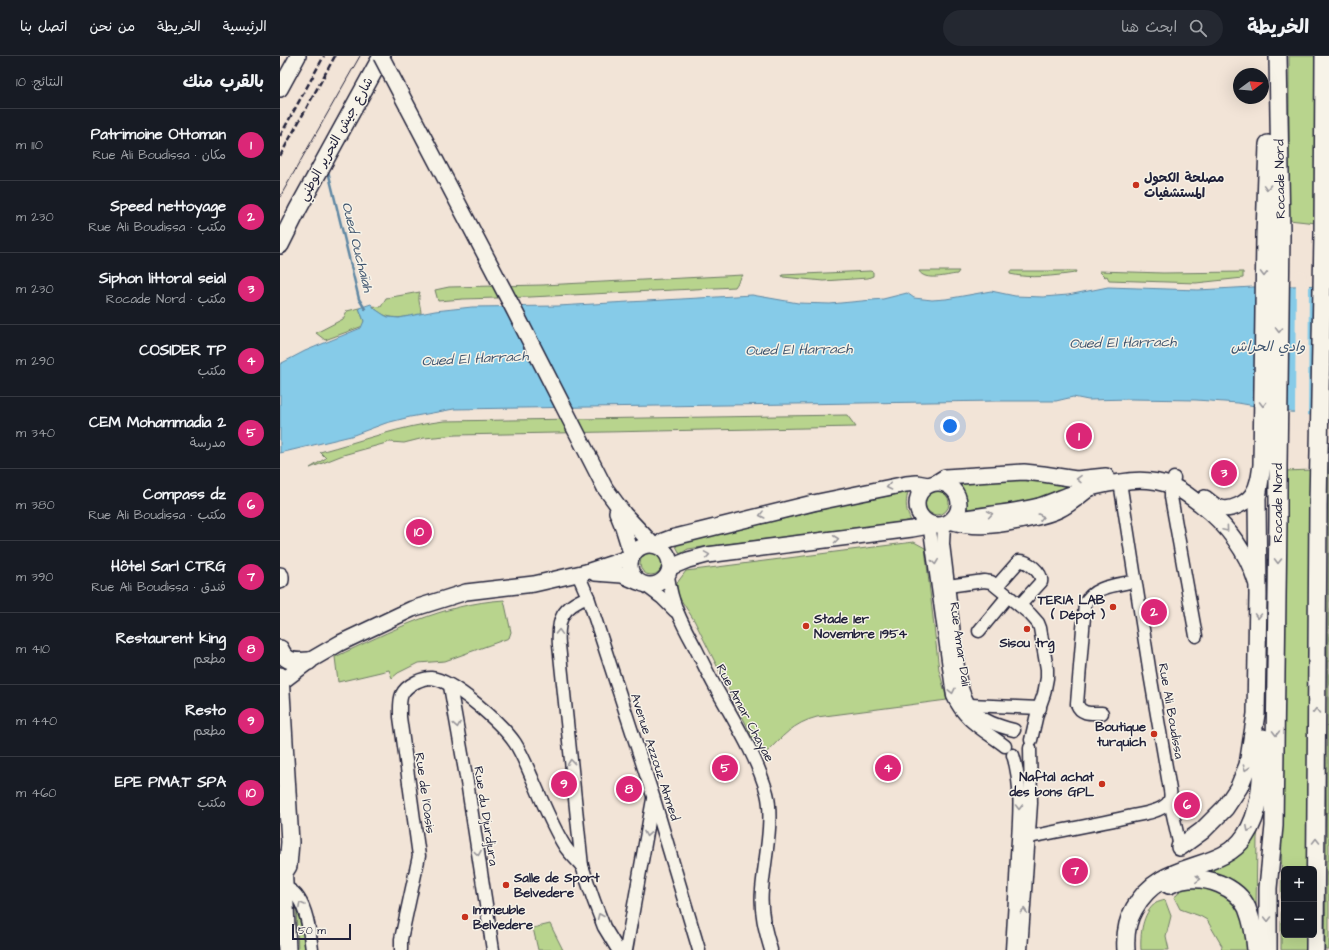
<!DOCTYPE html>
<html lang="ar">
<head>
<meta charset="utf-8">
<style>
  :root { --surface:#171b24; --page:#242831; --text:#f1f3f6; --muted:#9ea1a6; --line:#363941; --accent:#db2777 }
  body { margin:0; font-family:"Architects Daughter","Playpen Sans Arabic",sans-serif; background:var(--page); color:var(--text); direction:rtl }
  .controls { position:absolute; right:12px; bottom:12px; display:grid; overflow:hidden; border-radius:6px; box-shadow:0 4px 16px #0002 }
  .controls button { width:36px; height:36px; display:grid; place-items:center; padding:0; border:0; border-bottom:1px solid var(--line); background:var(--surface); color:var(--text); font:20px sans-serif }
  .compass { position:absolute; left:953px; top:12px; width:36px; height:36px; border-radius:50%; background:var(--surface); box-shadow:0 4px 16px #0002; rotate:74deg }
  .scale { position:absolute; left:12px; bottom:10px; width:59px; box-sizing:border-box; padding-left:4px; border:2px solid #22223b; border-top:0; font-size:11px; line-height:14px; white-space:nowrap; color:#22223b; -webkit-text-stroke:3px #f7f3e8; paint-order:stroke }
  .you { position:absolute; left:670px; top:370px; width:14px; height:14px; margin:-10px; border:3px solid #fff; border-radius:50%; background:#1a73e8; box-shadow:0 0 0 6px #1a73e833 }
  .badge { display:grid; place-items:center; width:26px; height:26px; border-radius:50%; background:var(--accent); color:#fff; font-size:13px; font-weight:700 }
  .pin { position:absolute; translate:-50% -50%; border:2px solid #fff; box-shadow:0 1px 4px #0006 }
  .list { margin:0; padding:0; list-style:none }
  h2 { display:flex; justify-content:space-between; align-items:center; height:52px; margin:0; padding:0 16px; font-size:17px }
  h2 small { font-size:13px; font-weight:400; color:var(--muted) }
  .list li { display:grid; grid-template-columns:26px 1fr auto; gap:12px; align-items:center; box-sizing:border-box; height:72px; padding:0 16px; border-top:1px solid var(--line) }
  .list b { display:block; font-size:15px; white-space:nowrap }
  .list p { margin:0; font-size:13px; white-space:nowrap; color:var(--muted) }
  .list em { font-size:13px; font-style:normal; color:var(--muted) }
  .icon { flex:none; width:22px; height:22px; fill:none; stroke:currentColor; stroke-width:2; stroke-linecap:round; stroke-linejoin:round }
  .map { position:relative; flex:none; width:1049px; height:894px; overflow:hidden; direction:ltr }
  header { display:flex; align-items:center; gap:24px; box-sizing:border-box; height:56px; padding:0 20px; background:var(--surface); border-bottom:1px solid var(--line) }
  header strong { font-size:19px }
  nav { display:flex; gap:22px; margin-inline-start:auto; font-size:14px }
  .search { width:280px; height:36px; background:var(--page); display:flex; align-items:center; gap:10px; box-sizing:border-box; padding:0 14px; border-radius:22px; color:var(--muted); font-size:15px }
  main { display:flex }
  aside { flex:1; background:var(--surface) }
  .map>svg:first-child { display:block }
  .green { fill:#b8d48d; stroke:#6d7b64 }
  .water { fill:#86cbe8; stroke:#5e87a3 }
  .pier { fill:#f2e4d7 }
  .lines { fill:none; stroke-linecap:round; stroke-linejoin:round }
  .stream { stroke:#5e87a3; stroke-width:2.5 }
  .minor-casing { stroke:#22223b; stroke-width:15 }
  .major-casing { stroke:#22223b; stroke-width:18 }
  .highway-casing { stroke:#22223b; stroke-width:20 }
  .minor { stroke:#f7f3e8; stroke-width:12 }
  .major { stroke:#f7f3e8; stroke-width:15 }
  .highway { stroke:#f7f3e8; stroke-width:17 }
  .tram { stroke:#22223b; stroke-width:1 }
  .rail { stroke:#22223b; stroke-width:2.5; stroke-dasharray:6 3; stroke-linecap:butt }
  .major-bridge-casing { stroke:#22223b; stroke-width:18; stroke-linecap:butt }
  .major-bridge { stroke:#f7f3e8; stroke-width:15 }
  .oneway { stroke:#97959a }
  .poi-dot { fill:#c8321e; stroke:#f7f3e8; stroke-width:1.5 }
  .labels { text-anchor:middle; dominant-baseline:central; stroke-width:3; stroke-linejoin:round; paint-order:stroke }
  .street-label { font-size:13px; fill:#22223b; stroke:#f7f3e8 }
  .poi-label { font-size:13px; font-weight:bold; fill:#22223b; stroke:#f7f3e8; text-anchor:start }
  .water-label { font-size:14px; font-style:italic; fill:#40556f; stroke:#f7f3e8 }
</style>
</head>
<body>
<header>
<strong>الخريطة</strong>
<div class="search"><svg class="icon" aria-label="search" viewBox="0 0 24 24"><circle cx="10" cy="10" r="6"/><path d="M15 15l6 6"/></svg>ابحث هنا</div>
<nav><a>الرئيسية</a><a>الخريطة</a><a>من نحن</a><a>اتصل بنا</a></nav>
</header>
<main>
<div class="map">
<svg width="1049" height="894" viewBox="0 0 1049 894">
  <rect width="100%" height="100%" fill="#f2e4d7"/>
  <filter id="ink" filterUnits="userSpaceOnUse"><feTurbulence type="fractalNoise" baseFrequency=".025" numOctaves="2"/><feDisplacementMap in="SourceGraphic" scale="8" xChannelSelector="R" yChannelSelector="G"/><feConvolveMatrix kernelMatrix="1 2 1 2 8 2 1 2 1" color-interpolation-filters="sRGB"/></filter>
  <g filter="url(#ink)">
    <g class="green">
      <path d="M1009 0H1036V167L1009 164Z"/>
      <path d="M590 215 593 216V220L588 222 543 225 503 221 502 219Z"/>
      <path d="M639 215H679L677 218C667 219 645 226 639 215Z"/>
      <path d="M730 215H796L795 217C774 220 751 223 730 218Z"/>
      <path d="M819 215 883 217 963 216V222L916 227 829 224 827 220 825 221Z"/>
      <path d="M463 219 455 231 250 241 183 243 158 245 155 234 169 231 263 229Z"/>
      <path d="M140 236C137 244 141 250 141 258 124 262 105 266 93 250L101 251 106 242Z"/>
      <path d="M79 252 84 265 83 270 45 284 36 277 63 263 67 255Z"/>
      <path d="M567 359 576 371 176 379 144 382 124 387 110 386 63 399 30 412 46 402 40 396C81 385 121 370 164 365Z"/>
      <path d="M1049 390V894H1045L1046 834Z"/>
      <path d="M1033 414 1031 813H1004V879H1030V894H1001L1004 415Z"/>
      <path d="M742 421 790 429V430L761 443 687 453 686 439 679 426Z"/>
      <circle cx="657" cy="447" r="12"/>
      <path d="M628 436C625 448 626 455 631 465L415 492 408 493 400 498 395 488 557 450Z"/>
      <path d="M634 486 645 492 659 614 667 644 537 661C513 667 502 681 485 698L479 694 414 564 399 541 397 534V527L406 515Z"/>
      <circle cx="371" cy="508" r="11"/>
      <path d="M224 544 231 576 229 582 165 605 138 607 118 617 112 622 109 614 58 626 55 601C111 575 162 548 224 544Z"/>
      <path d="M981 752 977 782 976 859 969 845 907 818 934 809Z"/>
      <path d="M914 829 942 835 964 857 969 894H941L942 890 927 864 920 860 900 853 894 841 897 839 903 830Z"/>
      <path d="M885 844 891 860 886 880 889 894H861C860 879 862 857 876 847 878 846 882 845 885 844Z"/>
      <path d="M16 853 23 863 26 894H18Z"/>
      <path d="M270 868 283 894H258L253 872Z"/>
    </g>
    <path class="water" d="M1049 229V363L958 347 916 344 851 343 808 344 793 341 776 345H717L174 353 130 361 106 367 71 380 0 397V308L25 295 81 272 84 265 79 252 91 248 95 253 104 259 108 261 119 262 155 255 192 251 278 250 472 239 518 247 550 248 603 243 627 237 634 242 652 244 666 243 711 235 735 240 763 241 788 239 828 231 918 234 973 231Z"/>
    <path class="pier" d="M1016 215H1025L1026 228H1029L1028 359 1033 360 1049 227V365L1025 361V372L1023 374H1014V359L976 353V228H1006V356L1015 357Z"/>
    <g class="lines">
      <path class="stream" d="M48 115 79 243 85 253"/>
      <g class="minor-casing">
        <g id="minor">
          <path d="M894 422 891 434V441L916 580"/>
          <path d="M668 466C695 475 714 471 742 466 755 463 768 461 780 455 792 449 801 441 811 433"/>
          <path d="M649 467 673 640C684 665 704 674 725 690"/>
          <path d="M664 468 663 488 679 619C685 655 700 666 734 674"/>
          <path d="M298 518 308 541 373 740 419 894"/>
          <path d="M388 520C392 550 402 567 416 593 423 607 429 620 437 634 456 668 476 699 487 737 494 764 484 807 482 834 480 855 485 874 491 894"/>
          <path d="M366 530 382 542 395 555"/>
          <path d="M668 530 704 525 711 526 750 558 758 567 760 572 767 613V622L764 638 757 658 751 684"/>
          <path d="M717 530 739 505C747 504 763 517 761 526L740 549"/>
          <path d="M308 541C282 551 277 563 279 589L302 810 314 845 324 871 338 894"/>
          <path d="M699 575 728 540"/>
          <path d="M170 630 188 732 213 894"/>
          <path d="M689 649 760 652"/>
          <path d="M822 657C812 657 801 659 797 648L805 548C812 530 839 529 855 525"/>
          <path d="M890 745 900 791"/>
          <path d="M749 781C783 774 818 768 852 760 862 758 879 756 887 748 891 744 891 740 890 734L870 618 840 426"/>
          <path d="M4 832C26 836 30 877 32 894"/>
          <path d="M121 894V883L139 800 120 661C120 643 118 635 136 626 140 624 146 622 151 622 174 624 222 668 235 687 242 698 247 710 252 722 262 744 271 768 284 789 288 796 296 803 302 810"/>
          <path d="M346 894 373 743"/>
          <path d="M732 894C734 862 736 831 737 799 739 766 743 731 733 699"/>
          <path d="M741 894 751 747 750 692"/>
        </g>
      </g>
      <g class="major-casing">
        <g id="major">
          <path d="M0 33 18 0"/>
          <path d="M657 426 665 421 744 416 763 418 796 423 826 420"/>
          <circle cx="658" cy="448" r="21"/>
          <path d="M325 432 344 458 373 489"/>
          <path d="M925 442C929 445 935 451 941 452 951 455 966 447 972 439 975 435 977 430 978 425"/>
          <path d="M337 456 343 471 352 500"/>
          <path d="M672 464C700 459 732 457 759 450 769 447 778 443 788 439 805 433 823 428 841 426 858 423 876 424 892 430 903 434 911 442 920 448 947 469 966 494 976 526"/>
          <circle cx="370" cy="509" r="20"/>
          <path d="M378 490 383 485 391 482 533 447 626 428 637 427 648 429"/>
          <path d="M391 511 408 504 427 499 632 473 643 471 648 467"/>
          <path d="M315 517 342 519 358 526"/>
          <path d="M0 627 29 605 60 587 132 553 186 536 254 528 306 516 351 501"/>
        </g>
      </g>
      <g class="highway-casing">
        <g id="highway">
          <path d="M0 189 18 153 102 0"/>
          <path d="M0 520V524"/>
          <path d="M0 593C6 607 16 606 29 605"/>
          <path d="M0 620 10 786 8 810 3 818"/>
          <path d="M900 791 922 775 945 752 959 731 968 709 976 658 978 539 977 442 982 409 985 179 988 88"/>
          <path d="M3 806 7 894"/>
          <path d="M889 829C893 827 898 825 903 824 925 819 957 830 967 852 972 865 975 880 976 894"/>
          <path d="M846 894C845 880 847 865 854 853 881 802 940 818 965 780 984 752 981 714 983 682"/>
          <path d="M988 894V832L994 770 998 463V410L1001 179 998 0"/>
          <path d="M1035 894 1038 450 1043 178 1044 0"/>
        </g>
      </g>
      <use href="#minor" class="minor"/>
      <use href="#major" class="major"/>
      <use href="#highway" class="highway"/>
      <path class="tram" d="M0 141 80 0"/>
      <g class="rail">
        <path d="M0 80 44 0"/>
        <path d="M0 100 55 0"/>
      </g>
      <g class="major-bridge-casing">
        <path id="major-bridge" d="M101 0 231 248 325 432"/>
      </g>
      <use href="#major-bridge" class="major-bridge"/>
    </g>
    <defs><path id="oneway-chevron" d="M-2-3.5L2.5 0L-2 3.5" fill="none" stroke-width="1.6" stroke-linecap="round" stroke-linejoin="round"/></defs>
    <g class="oneway">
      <use href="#oneway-chevron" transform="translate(987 131) rotate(92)"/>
      <use href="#oneway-chevron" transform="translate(984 218) rotate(91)"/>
      <use href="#oneway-chevron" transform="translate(999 274) rotate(91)"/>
      <use href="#oneway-chevron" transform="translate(983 348) rotate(91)"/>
      <use href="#oneway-chevron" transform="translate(799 423) rotate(-179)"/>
      <use href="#oneway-chevron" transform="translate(609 431) rotate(168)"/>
      <use href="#oneway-chevron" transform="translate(710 458) rotate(-9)"/>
      <use href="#oneway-chevron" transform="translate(482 459) rotate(166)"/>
      <use href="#oneway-chevron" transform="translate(761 461) rotate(-14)"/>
      <use href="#oneway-chevron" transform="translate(946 473) rotate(50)"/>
      <use href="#oneway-chevron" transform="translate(556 483) rotate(-7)"/>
      <use href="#oneway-chevron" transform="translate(427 499) rotate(-9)"/>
      <use href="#oneway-chevron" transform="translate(998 505) rotate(91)"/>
      <use href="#oneway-chevron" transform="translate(655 506) rotate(83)"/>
      <use href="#oneway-chevron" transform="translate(978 560) rotate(91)"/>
      <use href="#oneway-chevron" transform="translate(279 576) rotate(-88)"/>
      <use href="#oneway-chevron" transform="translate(672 635) rotate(78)"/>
      <use href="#oneway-chevron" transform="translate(1036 655) rotate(-90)"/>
      <use href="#oneway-chevron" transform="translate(177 669) rotate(80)"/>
      <use href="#oneway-chevron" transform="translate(996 677) rotate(91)"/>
      <use href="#oneway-chevron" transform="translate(291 706) rotate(-96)"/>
      <use href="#oneway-chevron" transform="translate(966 712) rotate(109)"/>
      <use href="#oneway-chevron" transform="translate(739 751) rotate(90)"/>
      <use href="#oneway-chevron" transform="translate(969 773) rotate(117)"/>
      <use href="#oneway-chevron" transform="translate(367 778) rotate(100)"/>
      <use href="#oneway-chevron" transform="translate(1036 785) rotate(-90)"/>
      <use href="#oneway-chevron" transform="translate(198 797) rotate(81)"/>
      <use href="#oneway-chevron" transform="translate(918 823) rotate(4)"/>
      <use href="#oneway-chevron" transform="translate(21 849) rotate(-119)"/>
      <use href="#oneway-chevron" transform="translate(744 855) rotate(-86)"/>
      <use href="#oneway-chevron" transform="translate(320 860) rotate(-113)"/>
      <use href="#oneway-chevron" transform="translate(988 863) rotate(90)"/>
    </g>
  </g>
  <g class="poi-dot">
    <circle cx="856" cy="129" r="4"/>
    <circle cx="833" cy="551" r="4"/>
    <circle cx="526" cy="570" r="4"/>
    <circle cx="747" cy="573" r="4"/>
    <circle cx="874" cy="678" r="4"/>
    <circle cx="822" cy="728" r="4"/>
    <circle cx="226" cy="829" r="4"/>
    <circle cx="185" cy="861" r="4"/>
  </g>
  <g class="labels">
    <g class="street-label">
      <text transform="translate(56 83) rotate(-61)">شارع جيش التحرير الوطني</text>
      <text transform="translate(1000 123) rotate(-91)">Rocade Nord</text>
      <text transform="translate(998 447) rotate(-90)">Rocade Nord</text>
      <text transform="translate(680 588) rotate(82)">Rue Amar Dali</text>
      <text transform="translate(891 655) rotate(80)">Rue Ali Boudissa</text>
      <text transform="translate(465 657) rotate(62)">Rue Amar Chayae</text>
      <text transform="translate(375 701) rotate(72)">Avenue Azzouz Ahmed</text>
      <text transform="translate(145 737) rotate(82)">Rue de l'Oasis</text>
      <text transform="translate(206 760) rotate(81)">Rue du Djurdjura</text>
    </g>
    <g class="poi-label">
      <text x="864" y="122">مصلحة الكحول<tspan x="864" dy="15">المستشفيات</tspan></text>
      <text x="825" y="544" text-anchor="end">TERIA LAB<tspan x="825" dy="15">( Dépot )</tspan></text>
      <text x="534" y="563">Stade 1er<tspan x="534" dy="15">Novembre 1954</tspan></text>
      <text x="747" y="587" text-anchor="middle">Sisou trg</text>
      <text x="866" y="671" text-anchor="end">Boutique<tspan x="866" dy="15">turquich</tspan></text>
      <text x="814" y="721" text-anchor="end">Naftal achat<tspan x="814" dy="15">des bons GPL</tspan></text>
      <text x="234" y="822">Salle de Sport<tspan x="234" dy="15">Belvedere</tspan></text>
      <text x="193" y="854">Immeuble<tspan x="193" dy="15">Belvedere</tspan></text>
    </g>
    <g class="water-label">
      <text transform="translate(77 191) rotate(76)">Oued Ouchaïah</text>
      <text transform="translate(843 287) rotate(-1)">Oued El Harrach</text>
      <text x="988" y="291">وادي الحراش</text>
      <text transform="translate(519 294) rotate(-1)">Oued El Harrach</text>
      <text transform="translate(195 303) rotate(-3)">Oued El Harrach</text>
    </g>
  </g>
</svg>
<div class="controls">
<button>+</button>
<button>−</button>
</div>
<svg class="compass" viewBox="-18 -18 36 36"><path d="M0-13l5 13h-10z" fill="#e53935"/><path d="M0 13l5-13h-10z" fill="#9ea1a6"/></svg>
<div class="scale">50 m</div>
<div class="you"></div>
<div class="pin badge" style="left:799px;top:380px">1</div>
<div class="pin badge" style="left:874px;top:556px">2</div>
<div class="pin badge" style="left:944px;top:417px">3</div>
<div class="pin badge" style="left:608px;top:712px">4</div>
<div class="pin badge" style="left:445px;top:712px">5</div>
<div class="pin badge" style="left:907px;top:749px">6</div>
<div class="pin badge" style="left:795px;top:815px">7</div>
<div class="pin badge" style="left:349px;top:733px">8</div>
<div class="pin badge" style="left:284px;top:728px">9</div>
<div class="pin badge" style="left:139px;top:476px">10</div>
</div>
<aside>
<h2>بالقرب منك<small>النتائج: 10</small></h2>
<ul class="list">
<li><span class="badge">1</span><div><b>Patrimoine Ottoman</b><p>مكان · Rue Ali Boudissa</p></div><em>110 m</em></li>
<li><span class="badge">2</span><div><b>Speed nettoyage</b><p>مكتب · Rue Ali Boudissa</p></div><em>230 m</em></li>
<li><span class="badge">3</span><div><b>Siphon littoral seial</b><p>مكتب · Rocade Nord</p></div><em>230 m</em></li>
<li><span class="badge">4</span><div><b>COSIDER TP</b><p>مكتب</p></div><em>290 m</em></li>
<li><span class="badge">5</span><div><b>CEM Mohammadia 2</b><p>مدرسة</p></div><em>340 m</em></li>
<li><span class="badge">6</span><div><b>Compass dz</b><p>مكتب · Rue Ali Boudissa</p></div><em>380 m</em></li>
<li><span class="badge">7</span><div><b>Hôtel Sarl CTRG</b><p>فندق · Rue Ali Boudissa</p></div><em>390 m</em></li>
<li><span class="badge">8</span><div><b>Restaurent king</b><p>مطعم</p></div><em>410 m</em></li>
<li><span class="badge">9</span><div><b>Resto</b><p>مطعم</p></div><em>440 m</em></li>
<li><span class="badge">10</span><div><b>EPE PMA.T SPA</b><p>مكتب</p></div><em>460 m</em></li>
</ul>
</aside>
</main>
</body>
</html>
